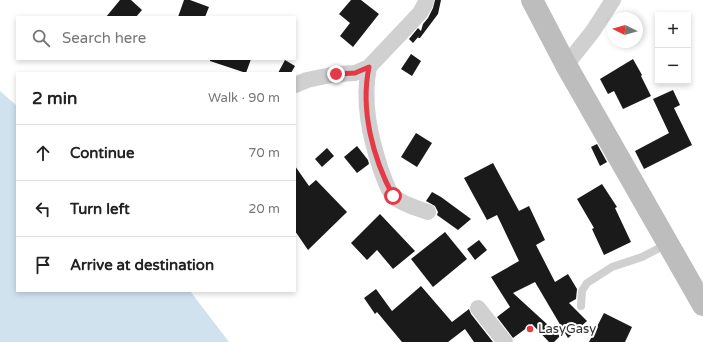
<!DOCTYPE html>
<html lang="en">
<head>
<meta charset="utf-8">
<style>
  :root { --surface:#fff; --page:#f2f2f2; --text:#222; --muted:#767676; --line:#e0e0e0 }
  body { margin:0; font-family:"Varela Round",sans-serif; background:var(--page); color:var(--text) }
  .controls { position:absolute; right:12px; top:12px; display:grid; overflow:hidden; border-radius:0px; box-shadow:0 2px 6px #0003 }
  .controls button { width:36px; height:36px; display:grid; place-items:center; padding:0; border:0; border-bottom:1px solid var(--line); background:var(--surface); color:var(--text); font:20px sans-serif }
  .compass { position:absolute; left:607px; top:12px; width:36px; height:36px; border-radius:50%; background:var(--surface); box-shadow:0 2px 6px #0003; rotate:275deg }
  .stop { position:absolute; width:12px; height:12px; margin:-9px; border:3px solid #e63946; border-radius:50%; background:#fff }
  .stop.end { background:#e63946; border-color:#fff; box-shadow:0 1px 4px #0008 }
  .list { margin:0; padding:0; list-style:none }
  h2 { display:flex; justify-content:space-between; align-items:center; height:52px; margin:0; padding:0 16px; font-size:17px }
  h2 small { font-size:13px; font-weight:400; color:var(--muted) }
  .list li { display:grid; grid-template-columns:26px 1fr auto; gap:12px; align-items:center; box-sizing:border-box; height:56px; padding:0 16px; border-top:1px solid var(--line) }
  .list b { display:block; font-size:15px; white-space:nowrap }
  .list em { font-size:13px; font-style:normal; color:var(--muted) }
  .icon { flex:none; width:22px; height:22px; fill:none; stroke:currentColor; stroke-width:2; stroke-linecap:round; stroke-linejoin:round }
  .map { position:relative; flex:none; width:703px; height:342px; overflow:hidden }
  .search { position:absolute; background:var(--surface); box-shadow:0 2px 6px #0003; left:16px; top:16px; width:280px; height:44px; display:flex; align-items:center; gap:10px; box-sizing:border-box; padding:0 14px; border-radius:0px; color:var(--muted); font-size:15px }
  .panel { position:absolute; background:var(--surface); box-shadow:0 2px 6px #0003; left:16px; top:72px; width:280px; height:220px; border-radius:0px }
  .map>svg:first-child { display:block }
  .water { fill:#cfe2ee }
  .building { fill:#1a1a1a }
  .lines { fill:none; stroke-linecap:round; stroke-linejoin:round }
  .lane { stroke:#d0d0d0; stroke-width:8 }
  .street { stroke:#d0d0d0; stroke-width:16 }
  .secondary { stroke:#bdbdbd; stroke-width:22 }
  .route { stroke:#e63946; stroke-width:5 }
  .poi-dot { fill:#e63946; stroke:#fff; stroke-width:1.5 }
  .labels { text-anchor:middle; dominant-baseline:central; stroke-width:4; stroke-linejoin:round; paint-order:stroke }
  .poi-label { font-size:13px; fill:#333; stroke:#fff; text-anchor:start }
</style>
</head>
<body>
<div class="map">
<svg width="703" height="342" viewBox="0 0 703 342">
  <rect width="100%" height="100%" fill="#fff"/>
  <path class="water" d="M0 91 17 106V291H190L229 342H0Z"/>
  <g class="building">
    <path d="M120 0H131L142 10 136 17H106Z"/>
    <path d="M184 0H190L209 7 205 17H178Z"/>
    <path d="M351 0H361L379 14 353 47 340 36 350 23 339 14Z"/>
    <path d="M435 0H441L438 14 420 38H418L419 36 413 43 409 39 418 28 421 31 423 24 428 18 433 8Z"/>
    <path d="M411 54 421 61 412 76 401 69Z"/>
    <path d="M210 59H251L246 73 210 61Z"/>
    <path d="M633 59 642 75 641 76 651 96 623 109 614 91 608 94 600 79Z"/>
    <path d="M285 60 295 66 291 73H278Z"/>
    <path d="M673 90 680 105 674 108 692 145 644 169 635 151 669 133 653 99Z"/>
    <path d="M416 133 432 143 417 167 401 157Z"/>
    <path d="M597 144 607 162 600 166 591 147Z"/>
    <path d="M357 146 368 160 369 164 357 173 344 157Z"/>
    <path d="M327 148 334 156 322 167 315 159Z"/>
    <path d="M493 163 519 211 529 206 545 240 536 245 555 282 568 274 577 289 576 299 569 303 587 321 568 338 535 282 513 293 560 336 554 342H549L532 324 513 338 497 317 510 307 491 277 519 261 497 215 487 220 464 178Z"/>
    <path d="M295 166 309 186 316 180 347 212 308 250 295 231Z"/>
    <path d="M602 184 617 207 615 208 631 242 604 255 592 229 594 228 577 199Z"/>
    <path d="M432 192 441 197 471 219 458 230 437 215 438 212 435 206 426 201Z"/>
    <path d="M380 214 415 251 393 269 377 250 367 260 351 243Z"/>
    <path d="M445 232 467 259 433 287 411 259Z"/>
    <path d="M479 240 487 250 475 260 467 249Z"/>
    <path d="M421 286 452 322 469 309 471 314 493 342H474L465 329 448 342H402L377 312 375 314 364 298 376 289 392 311Z"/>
    <path d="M604 313 632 327 625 342H589Z"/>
  </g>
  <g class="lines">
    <path class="lane" d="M581 306 582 291 587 283 612 267 642 257 667 244"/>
    <g class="street">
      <path d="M566 65 593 31 613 0"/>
      <path d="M369 67C362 102 370 137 381 170 384 178 388 192 394 197 404 205 417 208 428 212"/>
      <path d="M295 85 307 80 336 74 355 73 369 67 420 13 425 4 426 0"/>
      <path d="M478 308 505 342"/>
    </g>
    <path class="secondary" d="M532 0 566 65 703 305"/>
  </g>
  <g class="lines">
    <path class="route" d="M336 74 355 73 369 67C360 110 373 158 393 196"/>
  </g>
  <circle class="poi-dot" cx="530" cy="329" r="4"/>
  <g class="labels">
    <g class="poi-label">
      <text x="538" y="329">LasyGasy</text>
    </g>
  </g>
</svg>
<div class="controls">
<button>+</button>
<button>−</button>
</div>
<svg class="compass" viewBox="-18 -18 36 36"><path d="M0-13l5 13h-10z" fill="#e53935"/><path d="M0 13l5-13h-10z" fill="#767676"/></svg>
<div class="stop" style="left:393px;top:196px"></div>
<div class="stop end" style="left:336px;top:74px"></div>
<div class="search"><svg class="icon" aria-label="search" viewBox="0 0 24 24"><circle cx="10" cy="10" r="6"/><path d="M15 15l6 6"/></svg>Search here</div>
<section class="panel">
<h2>2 min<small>Walk · 90 m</small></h2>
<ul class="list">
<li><svg class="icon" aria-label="ahead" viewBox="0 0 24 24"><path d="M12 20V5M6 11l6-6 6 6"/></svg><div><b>Continue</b></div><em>70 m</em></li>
<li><svg class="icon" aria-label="left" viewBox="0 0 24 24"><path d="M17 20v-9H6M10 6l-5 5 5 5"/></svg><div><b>Turn left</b></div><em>20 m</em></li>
<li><svg class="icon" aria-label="arrive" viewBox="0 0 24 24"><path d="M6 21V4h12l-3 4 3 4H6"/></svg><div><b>Arrive at destination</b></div></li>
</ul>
</section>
</div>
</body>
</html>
